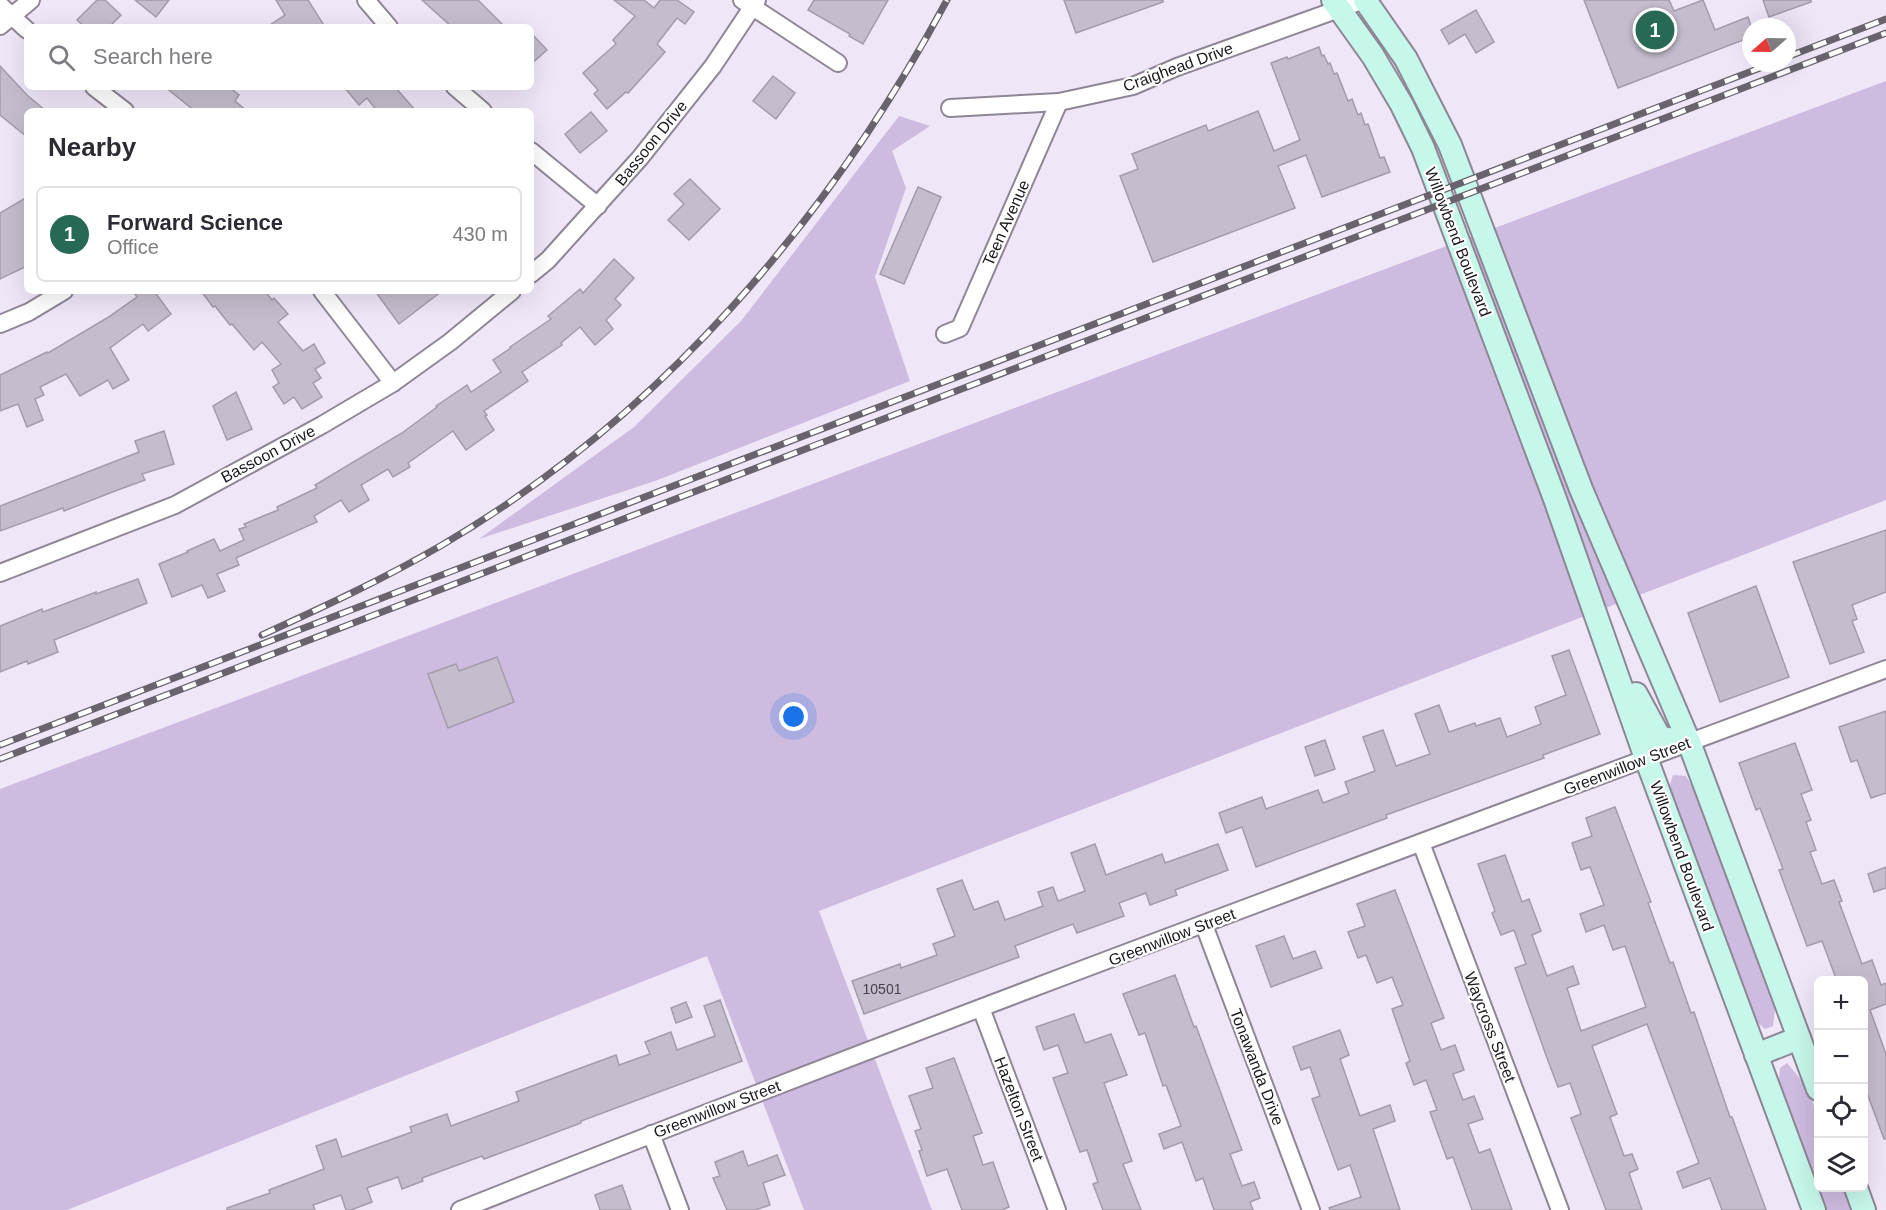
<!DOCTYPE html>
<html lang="en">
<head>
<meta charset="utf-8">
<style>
  :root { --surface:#fff; --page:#f7f7f7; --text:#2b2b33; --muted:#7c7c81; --line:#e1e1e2; --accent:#286857 }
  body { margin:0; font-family:Arial,sans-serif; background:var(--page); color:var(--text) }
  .controls { position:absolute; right:18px; bottom:18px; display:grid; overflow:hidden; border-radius:9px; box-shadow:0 6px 24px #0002 }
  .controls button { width:54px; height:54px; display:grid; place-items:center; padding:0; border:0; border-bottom:2px solid var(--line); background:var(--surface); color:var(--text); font:30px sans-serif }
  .compass { position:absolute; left:1742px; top:18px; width:54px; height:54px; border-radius:50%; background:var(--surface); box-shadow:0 6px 24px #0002; rotate:250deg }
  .you { position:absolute; left:794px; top:717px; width:21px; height:21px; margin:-15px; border:4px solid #fff; border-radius:50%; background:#1a73e8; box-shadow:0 0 0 9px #1a73e833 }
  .badge { display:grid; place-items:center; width:39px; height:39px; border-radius:50%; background:var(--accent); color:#fff; font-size:20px; font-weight:700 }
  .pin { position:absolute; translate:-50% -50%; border:3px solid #fff; box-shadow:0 2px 6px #0006 }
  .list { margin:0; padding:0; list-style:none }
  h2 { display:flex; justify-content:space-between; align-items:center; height:78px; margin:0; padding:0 24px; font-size:26px }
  h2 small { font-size:20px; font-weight:400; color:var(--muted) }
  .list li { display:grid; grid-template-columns:39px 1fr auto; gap:18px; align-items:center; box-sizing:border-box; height:96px; margin:0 12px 12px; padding:0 12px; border:2px solid var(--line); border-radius:9px }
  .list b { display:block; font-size:22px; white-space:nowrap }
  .list p { margin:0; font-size:20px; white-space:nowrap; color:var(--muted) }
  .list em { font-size:20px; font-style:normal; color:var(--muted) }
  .icon { flex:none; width:33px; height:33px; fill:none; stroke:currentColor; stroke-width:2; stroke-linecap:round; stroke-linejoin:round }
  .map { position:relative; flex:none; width:1886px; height:1210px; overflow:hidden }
  .search { position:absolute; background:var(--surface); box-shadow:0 6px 24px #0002; left:24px; top:24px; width:510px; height:66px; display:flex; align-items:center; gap:15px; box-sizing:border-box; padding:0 21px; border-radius:9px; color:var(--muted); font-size:22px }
  .panel { position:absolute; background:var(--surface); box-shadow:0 6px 24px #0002; left:24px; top:108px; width:510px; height:186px; border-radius:9px }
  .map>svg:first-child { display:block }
  .green { fill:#cebbe0 }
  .building { fill:#c5bdcd; stroke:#a39cab; stroke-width:1.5 }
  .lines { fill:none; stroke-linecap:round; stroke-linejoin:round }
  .minor-casing { stroke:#8e8695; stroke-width:20 }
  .secondary-casing { stroke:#8e8695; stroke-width:26 }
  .minor { stroke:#fff; stroke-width:16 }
  .secondary { stroke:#c6f7eb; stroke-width:22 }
  .rail-casing { stroke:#68636d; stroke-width:7 }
  .rail { stroke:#fff; stroke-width:4.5; stroke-dasharray:14; stroke-linecap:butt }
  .labels { text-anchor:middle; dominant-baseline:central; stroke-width:4.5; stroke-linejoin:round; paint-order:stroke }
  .number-label { font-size:14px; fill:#46414a }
  .street-label { font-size:16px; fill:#1b181e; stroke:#fff }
</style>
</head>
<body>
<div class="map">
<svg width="1886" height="1210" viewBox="0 0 1886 1210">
  <rect width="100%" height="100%" fill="#efe7f8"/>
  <g class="green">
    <path d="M1886 81V500L819 911 932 1210H804L707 956 67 1210H0V789Z"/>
    <path d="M899 116 930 126 892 151 906 188 875 277 910 381 655 481 479 539 634 427 741 321Z"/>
    <path d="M1673 775 1686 776 1701 802 1776 1000 1773 1026 1765 1029 1749 1015 1668 791Z"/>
    <path d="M1787 1063 1807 1087 1818 1117V1188H1845L1853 1210H1823L1778 1094 1780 1068Z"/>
  </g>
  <g class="building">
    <path d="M97 0H105L121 15 109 27H85L77 20Z"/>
    <path d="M135 0H169L156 17Z"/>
    <path d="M276 0H308L325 27H267L285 15Z"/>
    <path d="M422 0H478L505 27H452Z"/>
    <path d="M614 0H644L654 8 660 0H677L694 12 685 24 677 18 657 44 665 52 628 93 626 92 607 109 594 94 598 90 583 73 616 44 613 40 635 16Z"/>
    <path d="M814 0H888L863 44 849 36 850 34 808 10Z"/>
    <path d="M1064 0H1163V2L1076 33Z"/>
    <path d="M1584 0H1669L1674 11 1703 0 1715 30 1748 17 1751 26V37L1618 88Z"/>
    <path d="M1763 0H1811V2L1769 17Z"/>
    <path d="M1476 10 1494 42 1476 53 1465 34 1449 44 1441 30Z"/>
    <path d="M531 33 547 50 531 64Z"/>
    <path d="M1319 47 1322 56 1324 55 1328 64 1330 63 1334 74 1337 73 1348 101 1352 99 1358 115 1361 113 1365 125 1368 124 1380 158 1384 157 1390 172 1322 197 1306 155 1278 166 1295 208 1153 262 1120 176 1138 169 1132 154 1206 125 1208 131 1258 111 1274 151 1300 140 1271 63 1287 57 1288 59Z"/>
    <path d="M0 66 27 95 46 111H27V137L0 115Z"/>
    <path d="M773 76 795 93 776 119 753 101Z"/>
    <path d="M165 87H229L239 95 235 101 247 111H195Z"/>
    <path d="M344 87H395L416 111H377L367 98 359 105Z"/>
    <path d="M591 112 607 131 580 153 565 134Z"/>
    <path d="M690 179 720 209 689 240 668 220 684 204 674 194Z"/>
    <path d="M918 187 941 197 904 284 880 274Z"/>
    <path d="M27 197V266L0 279V213Z"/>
    <path d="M614 259 634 278 615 299 621 305 606 320 613 329 595 345 580 327 561 343 562 345 522 372 528 381 484 411 487 415 485 416 494 430 466 450 453 431 408 463 410 467 393 477 388 469 361 485 369 500 349 512 341 500 314 516 317 522 236 558 239 565 217 574 225 591 208 598 202 585 172 597 159 564 188 552 187 551 214 539 220 551 244 540 239 529 246 527 244 524 278 510 277 507 317 488 315 485 402 433 437 407 436 406 467 385 471 392 501 372 493 360 511 348 510 347 551 319 548 316 580 289 583 293Z"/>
    <path d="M133 291H154L171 314 148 331 143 324 110 348 129 380 113 389 108 380 80 396 66 374 40 387 44 395 35 399 43 420 27 427 18 404 0 411V375L47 352 48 353 107 318 137 297Z"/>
    <path d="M201 291H265L272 300 274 298 288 314 278 322 303 351 314 344 325 363 315 369 321 378 313 383 322 397 302 409 294 397 284 404 273 387 279 383 272 370 281 364 262 342 254 350 232 324 230 325 215 306 213 307Z"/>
    <path d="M375 291H442L399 324Z"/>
    <path d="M236 392 252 429 227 440 213 406Z"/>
    <path d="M164 431 174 464 142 474 145 480 115 491 64 511 63 508 0 531V506L139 452 135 441Z"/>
    <path d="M1886 530V592L1852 605 1857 619 1852 621 1864 652 1830 664 1793 562Z"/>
    <path d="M138 579 147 603 54 640 58 652 28 664 27 661 0 672V626L42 609 43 612 96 592V594Z"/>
    <path d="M1756 586 1789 677 1720 702 1688 613Z"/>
    <path d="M1569 650 1600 734 1543 755 1544 758 1386 815 1387 818 1256 867 1242 827 1226 833 1219 813 1262 797 1266 809 1318 790 1323 803 1349 793 1345 782 1375 771 1363 737 1383 730 1396 766 1430 754 1415 714 1439 705 1449 732 1475 723 1476 726 1500 718 1507 737 1541 724 1535 707 1566 695 1552 656Z"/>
    <path d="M497 657 514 702 448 728 428 674 456 664 459 671Z"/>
    <path d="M1886 711V793L1871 798 1857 760 1851 762 1839 727Z"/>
    <path d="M1325 740 1335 769 1315 776 1305 747Z"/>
    <path d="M1795 743 1812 790 1801 794 1811 820 1806 822 1816 850 1810 852 1822 884 1834 880 1842 901 1839 902 1862 964 1872 960 1881 985 1886 983V1004L1870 1010 1886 1054V1139H1884L1863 1082V981H1837L1822 941 1807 946 1779 870 1783 869 1760 808 1756 810 1739 763Z"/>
    <path d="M1615 807 1651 902 1648 903 1670 963 1673 962 1691 1013 1694 1012 1730 1117H1732L1766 1210H1722L1710 1178 1683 1188 1677 1172 1699 1163 1647 1024 1592 1046 1617 1114 1610 1117 1624 1156 1632 1154 1638 1169 1629 1173 1642 1210H1606L1571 1118 1581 1114 1570 1083 1558 1087 1547 1058 1515 968 1526 964 1514 930 1501 935 1492 913 1495 911 1478 864 1505 855 1522 902 1529 899 1541 931 1532 935 1547 976 1573 966 1579 984 1567 988 1581 1031 1646 1007 1625 946 1613 950 1604 925 1586 932 1580 914 1604 905 1590 867 1581 870 1572 843 1592 836 1586 818Z"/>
    <path d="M1095 844 1106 875 1162 854 1165 863 1218 844 1228 870 1175 890 1177 895 1150 905 1146 893 1119 903 1124 916 1077 933 1073 924 1015 946 1019 957 864 1014 852 981 900 964 901 968 937 955 933 944 955 936 937 889 962 880 974 910 998 901 1005 920 1043 906 1038 892 1053 887 1058 901 1085 891 1071 853Z"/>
    <path d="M1886 867V888L1874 892 1868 874Z"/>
    <path d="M1395 890 1444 1018 1431 1023 1441 1050 1455 1045 1464 1070 1453 1074 1463 1100 1474 1096 1483 1119 1468 1124 1479 1153 1490 1149 1512 1210H1472L1453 1157 1447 1159 1430 1112 1437 1110 1426 1080 1414 1085 1406 1063 1410 1061 1392 1009 1403 1005 1392 977 1377 983 1366 955 1358 958 1348 932 1365 926 1357 904Z"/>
    <path d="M1284 936 1293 959 1315 951 1322 968 1271 987 1256 946Z"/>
    <path d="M1175 975 1194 1027 1196 1026 1242 1150 1230 1154 1242 1186 1254 1182 1260 1198 1250 1202 1253 1210H1214L1203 1178 1196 1181 1182 1142 1164 1149 1159 1134 1181 1126 1166 1085 1163 1086 1145 1033 1139 1035 1123 994Z"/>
    <path d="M720 1000 742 1061 581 1121V1123L525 1144 484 1159 482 1156 422 1178 423 1181 402 1189 398 1177 367 1188 372 1202 351 1210H346L341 1195 313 1205 315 1210H227V1208L270 1193 269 1190 324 1169 316 1146 336 1139 342 1157 412 1132 410 1127 447 1114 451 1126 519 1101 516 1092 616 1055 619 1065 650 1054 645 1042 671 1032 677 1050 715 1036 704 1006Z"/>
    <path d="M686 1002 692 1017 676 1023 671 1008Z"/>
    <path d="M1074 1014 1085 1043 1111 1034 1127 1075 1104 1083 1132 1161 1123 1164 1141 1210H1103L1093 1184 1098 1182 1087 1150 1080 1152 1053 1078 1068 1073 1058 1045 1044 1050 1036 1027Z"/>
    <path d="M1340 1030 1349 1055 1340 1059 1360 1116 1390 1105 1395 1121 1373 1129 1400 1210H1330L1329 1208 1361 1197 1350 1165 1338 1170 1312 1099 1320 1096 1310 1067 1301 1070 1293 1047Z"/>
    <path d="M954 1058 982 1133 973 1136 983 1165 993 1162 1009 1207 1002 1210H962L947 1169 927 1176 919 1151 922 1150 915 1131 921 1129 909 1096 933 1088 926 1068Z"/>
    <path d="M743 1151 748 1166 777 1155 785 1175 763 1183 770 1205 755 1210H727L713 1178 720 1176 715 1162Z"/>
    <path d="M622 1185 631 1210H600L595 1195Z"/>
  </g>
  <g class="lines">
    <g class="minor-casing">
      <g id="minor">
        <path d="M366 0 389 27"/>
        <path d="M742 0 838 63"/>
        <path d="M0 5 27 30"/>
        <path d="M0 26 31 0"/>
        <path d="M94 87 125 111"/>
        <path d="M455 87 483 111"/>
        <path d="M950 108 1059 102 1133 86 1177 67 1364 0"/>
        <path d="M531 151 598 206"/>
        <path d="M531 274 548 260 640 158 713 66 757 0"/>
        <path d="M322 291 393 383"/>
        <path d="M0 324 29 312 64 291"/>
        <path d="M945 334 960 328 1059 102"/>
        <path d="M0 573 175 505 322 425 393 383 450 342 512 291"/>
        <path d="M1421 843 1560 1210"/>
        <path d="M1204 925 1311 1210"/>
        <path d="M981 1008 1057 1210"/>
        <path d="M651 1134 680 1210"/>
        <path d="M460 1210C932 1022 1410 847 1886 669"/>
      </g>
    </g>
    <g class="secondary-casing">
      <g id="secondary">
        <path d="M1333 0 1373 56 1402 105 1423 148 1555 499 1646 758 1814 1210"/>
        <path d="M1365 0 1406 59 1450 145 1581 489 1689 742 1818 1089"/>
        <path d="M1636 694 1660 738 1689 742"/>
        <path d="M1756 1055 1799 1038"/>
        <path d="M1856 1188 1864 1210"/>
      </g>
    </g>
    <use href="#minor" class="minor"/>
    <use href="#secondary" class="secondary"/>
    <g class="rail-casing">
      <g id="rail">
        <path d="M1787 57 1886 19"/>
        <path d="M262 635C323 607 384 579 442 545 659 418 829 220 947 0"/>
        <path d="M0 745 1773 63"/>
        <path d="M0 759 1886 33"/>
      </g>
    </g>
    <use href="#rail" class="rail"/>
  </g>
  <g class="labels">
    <g class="number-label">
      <text x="882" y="989">10501</text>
    </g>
    <g class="street-label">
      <text transform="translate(1178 67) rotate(-20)">Craighead Drive</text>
      <text transform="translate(651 143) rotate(-51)">Bassoon Drive</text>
      <text transform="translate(1006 223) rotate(-66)">Teen Avenue</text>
      <text transform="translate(1458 242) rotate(69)">Willowbend Boulevard</text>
      <text transform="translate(268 454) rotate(-28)">Bassoon Drive</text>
      <text transform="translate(1627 766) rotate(-21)">Greenwillow Street</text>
      <text transform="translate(1682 856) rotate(70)">Willowbend Boulevard</text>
      <text transform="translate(1172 937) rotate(-21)">Greenwillow Street</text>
      <text transform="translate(1490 1027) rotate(69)">Waycross Street</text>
      <text transform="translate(1257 1067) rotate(69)">Tonawanda Drive</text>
      <text transform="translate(717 1109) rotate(-21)">Greenwillow Street</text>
      <text transform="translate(1019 1109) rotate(69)">Hazelton Street</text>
    </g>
  </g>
</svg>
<div class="controls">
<button>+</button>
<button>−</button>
<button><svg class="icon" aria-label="locate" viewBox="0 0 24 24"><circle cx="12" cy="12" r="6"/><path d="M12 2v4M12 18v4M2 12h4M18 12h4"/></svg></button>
<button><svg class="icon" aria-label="layers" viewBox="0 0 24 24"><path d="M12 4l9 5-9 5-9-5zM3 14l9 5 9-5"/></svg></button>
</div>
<svg class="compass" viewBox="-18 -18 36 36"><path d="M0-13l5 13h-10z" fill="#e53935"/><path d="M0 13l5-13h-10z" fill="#7c7c81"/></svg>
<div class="you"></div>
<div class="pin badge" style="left:1655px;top:30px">1</div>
<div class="search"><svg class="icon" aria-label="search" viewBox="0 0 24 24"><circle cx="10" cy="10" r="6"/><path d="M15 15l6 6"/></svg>Search here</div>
<section class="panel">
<h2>Nearby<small></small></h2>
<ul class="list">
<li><span class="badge">1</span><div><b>Forward Science</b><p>Office</p></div><em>430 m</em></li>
</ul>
</section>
</div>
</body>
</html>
